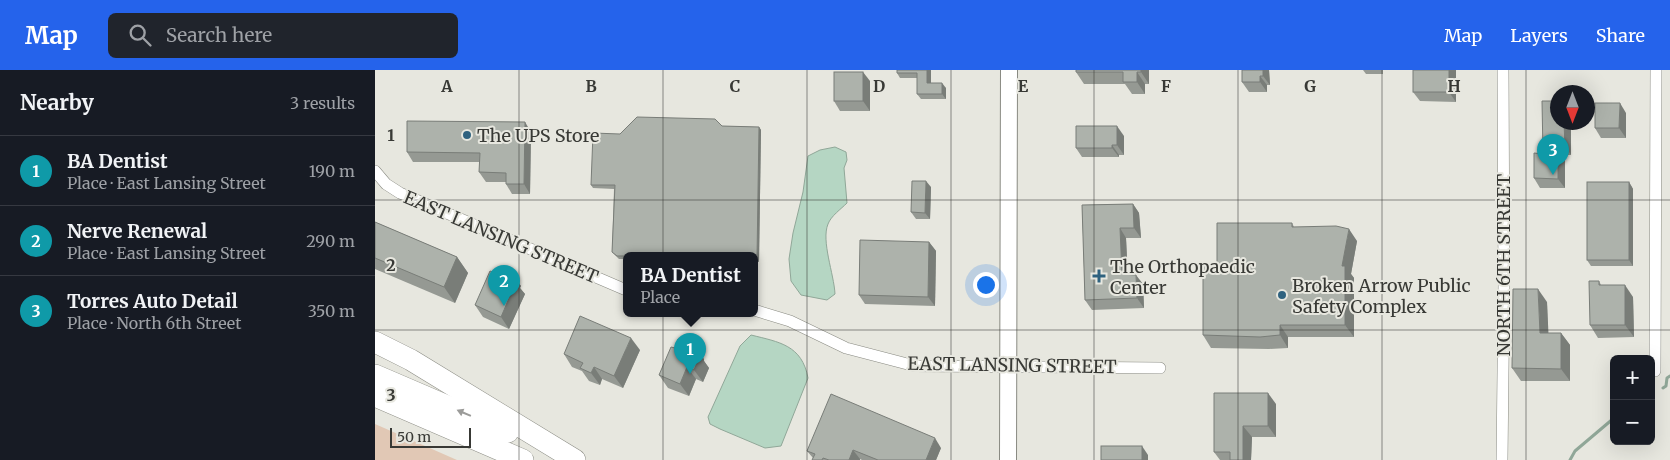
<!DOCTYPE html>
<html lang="en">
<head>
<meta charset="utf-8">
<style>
  :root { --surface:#171b24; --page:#20242c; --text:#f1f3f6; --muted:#9ea1a6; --line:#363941; --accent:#2563eb }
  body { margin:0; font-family:Merriweather,serif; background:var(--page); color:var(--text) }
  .controls { position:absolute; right:15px; bottom:15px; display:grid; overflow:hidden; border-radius:8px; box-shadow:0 5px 20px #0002 }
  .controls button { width:45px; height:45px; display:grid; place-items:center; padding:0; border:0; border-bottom:1px solid var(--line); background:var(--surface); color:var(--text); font:25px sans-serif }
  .compass { position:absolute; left:1175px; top:15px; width:45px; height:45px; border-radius:50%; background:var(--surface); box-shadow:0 5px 20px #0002; rotate:180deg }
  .scale { position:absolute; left:15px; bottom:12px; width:81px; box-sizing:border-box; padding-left:5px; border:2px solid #383935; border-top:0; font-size:14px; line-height:18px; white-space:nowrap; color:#383935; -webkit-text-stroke:4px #e7e7df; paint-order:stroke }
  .you { position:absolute; left:610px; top:214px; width:18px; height:18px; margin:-12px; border:4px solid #fff; border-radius:50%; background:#1a73e8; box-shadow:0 0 0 8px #1a73e833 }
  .badge { display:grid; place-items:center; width:32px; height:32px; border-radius:50%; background:var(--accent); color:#fff; font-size:16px; font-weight:700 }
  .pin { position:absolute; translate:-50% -41px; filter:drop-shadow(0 1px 2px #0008) }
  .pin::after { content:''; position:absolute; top:26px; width:18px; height:15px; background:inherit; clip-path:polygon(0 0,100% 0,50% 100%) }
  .popup { position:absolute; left:248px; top:182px; width:135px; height:65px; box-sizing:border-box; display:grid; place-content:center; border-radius:8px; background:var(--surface); filter:drop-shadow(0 1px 4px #0005); font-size:16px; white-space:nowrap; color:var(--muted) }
  .popup b { font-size:19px; color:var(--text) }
  .popup::after { content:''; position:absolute; left:50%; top:100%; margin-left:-10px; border:10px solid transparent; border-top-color:var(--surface) }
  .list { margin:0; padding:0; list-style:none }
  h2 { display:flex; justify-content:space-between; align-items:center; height:65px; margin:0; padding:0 20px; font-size:21px }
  h2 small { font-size:16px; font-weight:400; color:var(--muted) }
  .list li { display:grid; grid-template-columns:32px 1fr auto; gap:15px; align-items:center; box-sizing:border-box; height:70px; padding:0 20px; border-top:1px solid var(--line) }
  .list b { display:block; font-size:19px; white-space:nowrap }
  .list p { margin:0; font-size:16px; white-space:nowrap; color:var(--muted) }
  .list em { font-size:16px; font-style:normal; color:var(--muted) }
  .icon { flex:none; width:28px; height:28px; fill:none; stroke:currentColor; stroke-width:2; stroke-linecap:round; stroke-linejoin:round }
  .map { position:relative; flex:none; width:1295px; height:390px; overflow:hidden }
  header { display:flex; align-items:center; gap:30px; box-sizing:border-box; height:70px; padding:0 25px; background:var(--accent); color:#fff }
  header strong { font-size:24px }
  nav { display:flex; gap:28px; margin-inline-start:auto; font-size:18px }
  .search { width:350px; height:45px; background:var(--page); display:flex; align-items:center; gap:12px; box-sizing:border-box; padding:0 18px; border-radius:8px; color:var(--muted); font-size:19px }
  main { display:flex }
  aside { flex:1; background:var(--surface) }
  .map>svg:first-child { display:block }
  .green { fill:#e1c8b5 }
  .water { fill:#b5d6c3; stroke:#90a798 }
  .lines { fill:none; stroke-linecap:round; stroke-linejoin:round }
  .stream { stroke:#90a798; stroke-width:3 }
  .street-casing { stroke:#898a82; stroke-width:12 }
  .secondary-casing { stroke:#898a82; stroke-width:18 }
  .highway-casing { stroke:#898a82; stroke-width:22 }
  .street { stroke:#fff; stroke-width:11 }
  .secondary { stroke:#fff; stroke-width:16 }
  .highway { stroke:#fff; stroke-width:21 }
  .wall { fill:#959993 }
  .shaded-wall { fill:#797d78 }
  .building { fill:#adb2ab; stroke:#797d78 }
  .oneway { fill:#9c9c9a }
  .grid { fill:none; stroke:#383935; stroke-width:1; stroke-opacity:0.55 }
  .poi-dot { fill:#2f627f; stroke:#e7e7df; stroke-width:2 }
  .labels { text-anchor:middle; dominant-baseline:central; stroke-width:4; stroke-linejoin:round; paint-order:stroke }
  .poi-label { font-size:18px; fill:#383935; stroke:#e7e7df; text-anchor:start }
  .street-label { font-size:18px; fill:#383935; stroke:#e7e7df }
  .grid-label { font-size:16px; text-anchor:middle; font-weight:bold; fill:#383935; stroke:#e7e7df; stroke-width:4; stroke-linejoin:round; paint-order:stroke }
</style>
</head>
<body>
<header>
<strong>Map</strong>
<div class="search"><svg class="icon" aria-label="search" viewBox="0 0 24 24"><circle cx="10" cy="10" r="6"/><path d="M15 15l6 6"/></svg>Search here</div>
<nav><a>Map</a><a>Layers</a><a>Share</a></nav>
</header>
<main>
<aside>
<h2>Nearby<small>3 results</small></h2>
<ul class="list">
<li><span class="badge" style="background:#0f9aa8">1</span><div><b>BA Dentist</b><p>Place · East Lansing Street</p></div><em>190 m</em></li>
<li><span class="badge" style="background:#0f9aa8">2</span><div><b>Nerve Renewal</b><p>Place · East Lansing Street</p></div><em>290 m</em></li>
<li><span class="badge" style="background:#0f9aa8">3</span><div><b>Torres Auto Detail</b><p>Place · North 6th Street</p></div><em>350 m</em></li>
</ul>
</aside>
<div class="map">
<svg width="1295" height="390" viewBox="0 0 1295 390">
  <rect width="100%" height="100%" fill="#e7e7df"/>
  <path class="green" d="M0 354 82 390H0Z"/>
  <g class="water">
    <path d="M460 77 471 82 472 90 469 98 472 133C466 139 456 146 453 154 446 171 459 204 460 224L452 230 426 225 416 211 414 189 418 163 428 122 433 86 445 80Z"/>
    <path d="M376 265C404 272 427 275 433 308L406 376 390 378 345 359 335 354 333 347 365 276Z"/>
  </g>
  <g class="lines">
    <g class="stream">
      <path d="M1288 318 1291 316 1292 308 1295 306"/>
      <path d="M1195 390 1200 381 1239 348"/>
    </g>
    <g class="street-casing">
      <g id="street">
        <path d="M0 101 11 114 25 123 251 220"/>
        <path d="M379 240 415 251 471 278 540 296 785 298"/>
        <path d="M1280 301 1281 0"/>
        <path d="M1127 390 1129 214 1128 0"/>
      </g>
    </g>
    <g class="secondary-casing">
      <path id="secondary" d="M633 390 634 0"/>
    </g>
    <g class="highway-casing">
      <g id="highway">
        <path d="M0 272 36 290 200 390"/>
        <path d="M0 305 133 362"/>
        <path d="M0 326 148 390"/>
      </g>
    </g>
    <use href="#street" class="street"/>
    <use href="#secondary" class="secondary"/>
    <use href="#highway" class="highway"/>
  </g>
  <g class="wall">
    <path d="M556 0V13L571 18V29H546L542 24V8H525L522 3Z"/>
    <path d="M701 0H774V14H770V24H757L750 14H709L701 2Z"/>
    <path d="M867 0H894L895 15H892V22H874L867 12Z"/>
    <path d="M988 0H1008V4H991Z"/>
    <path d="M1038 0H1081V32L1045 31 1038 22Z"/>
    <path d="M495 11V41H465L459 31Z"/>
    <path d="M1251 43V68H1226L1220 58Z"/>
    <path d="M1182 52H1196V85H1190V118H1165L1159 108 1168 84Z"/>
    <path d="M347 56 384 57 386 60 384 192H379V185H251V189H244L237 182 239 119 218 118 216 115 245 64Z"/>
    <path d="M156 62 155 124H137L131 114V112H111L104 102 105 92H38L32 82Z"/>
    <path d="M749 66V85H744V87H707L701 78Z"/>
    <path d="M1254 112 1258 119V196H1216L1212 190Z"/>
    <path d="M556 117 555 149H541L536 142Z"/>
    <path d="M758 134 764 143 766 168H751L753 204 768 214 769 238 717 240 710 230 707 135Z"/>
    <path d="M0 152 82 187 93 203 80 233 0 199Z"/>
    <path d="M917 153 919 157 982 171 976 204 979 208V267H913V278L894 279 836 278 828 265 842 195Z"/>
    <path d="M554 172 561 181 560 236 490 234 484 225Z"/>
    <path d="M120 203 137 204 146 216 145 218 150 224 134 259 108 247 100 235Z"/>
    <path d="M1224 211 1226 215 1258 227 1259 267 1223 268 1215 255Z"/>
    <path d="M1172 232 1173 263H1186L1195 275V311H1146L1137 298Z"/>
    <path d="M265 280 248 318 227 309 225 315 214 311 207 301 197 297 189 284Z"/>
    <path d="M329 289V291L334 298 328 312 321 309 314 326 293 318 284 305Z"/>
    <path d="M839 323 901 334V367H877L876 390H845L839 382Z"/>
    <path d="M566 378 561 390H487L485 389V390H437L438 388 432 381Z"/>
  </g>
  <g class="shaded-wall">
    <path d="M552 0H556V18L552 13Z"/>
    <path d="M766 0H774V14L766 2Z"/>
    <path d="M888 0H894L895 15 888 6Z"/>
    <path d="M1074 0H1081V32L1074 22Z"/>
    <path d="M488 2 495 11V41L488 31Z"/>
    <path d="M762 2 770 14V24L762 12Z"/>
    <path d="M885 6 892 15V22L885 12Z"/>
    <path d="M567 13 571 18V29L567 24Z"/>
    <path d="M1245 33 1251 43V68L1244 58Z"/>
    <path d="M150 52 156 62 155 124 149 114Z"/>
    <path d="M1189 52H1196V85L1190 76Z"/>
    <path d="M742 56 749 66V85L742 75Z"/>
    <path d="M384 57 386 60 384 192 382 189Z"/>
    <path d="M737 75 744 85V87L737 78Z"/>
    <path d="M1183 76 1190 85V118L1183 109Z"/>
    <path d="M551 111 556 117 555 149 550 143Z"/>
    <path d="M1254 112 1258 119V196L1254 190Z"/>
    <path d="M758 134 764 143 766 168 759 158Z"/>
    <path d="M745 158 751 168 753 213 747 204Z"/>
    <path d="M974 159 982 171 976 204 979 208V267L970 255 967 196Z"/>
    <path d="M554 172 561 181 560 236 553 227Z"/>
    <path d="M82 187 93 203 80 233 69 217Z"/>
    <path d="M137 204 146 216 145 218 150 224 134 259 126 247 135 209Z"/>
    <path d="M761 205 768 214 769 238 762 228Z"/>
    <path d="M1250 215 1258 227 1259 267 1250 255Z"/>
    <path d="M1163 219 1172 232 1174 275 1165 263Z"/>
    <path d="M905 255 913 267V278L905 265Z"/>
    <path d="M1186 263 1195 275V311L1186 299Z"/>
    <path d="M256 268 265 280 248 318 239 306Z"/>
    <path d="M321 277 329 289V291L334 298 328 312 319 300 318 283Z"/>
    <path d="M219 297 227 309 225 315 216 303Z"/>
    <path d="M312 297 321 309 314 326 305 314Z"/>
    <path d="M893 323 901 334V367L893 356Z"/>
    <path d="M868 356 877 367 876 390H868Z"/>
    <path d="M560 368 566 378 561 390H551Z"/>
    <path d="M767 376 773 385V390H767Z"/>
    <path d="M478 380 485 389V390H474Z"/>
  </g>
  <g class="building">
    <path d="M522 0H552V13H567V24H542V3H522Z"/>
    <path d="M701 0H766V2H762V12H748V2H701Z"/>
    <path d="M867 0H888V6H885V12H867Z"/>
    <rect x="1038" y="0" width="36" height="22"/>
    <rect x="459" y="2" width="29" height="29"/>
    <path d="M1167 31H1182V52H1189L1190 76H1183V109L1159 108V83L1168 84Z"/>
    <path d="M1220 33H1245L1244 58H1220Z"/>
    <path d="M262 47 340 49 347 56 384 57 382 189H379V185L242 186 237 182 240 115H216L218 63 245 64Z"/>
    <path d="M32 51 150 52 149 114H131V103L104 102 105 83 32 82Z"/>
    <path d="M701 56H742V75H737V78H701Z"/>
    <path d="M537 111H551L550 143 536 142Z"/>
    <rect x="1212" y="112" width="42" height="78"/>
    <path d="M758 134 759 158H745L747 204 761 205 762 228 710 230 707 135Z"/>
    <path d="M0 152 82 187 69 217 0 188Z"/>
    <path d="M842 153H917V157L961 156 974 159 967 196H970V255H905V265L885 267 828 265V195H842Z"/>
    <path d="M485 170 554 172 553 227 484 225Z"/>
    <path d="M122 198 137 204 135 209 141 212 126 247 100 235 115 201 120 203Z"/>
    <path d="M1214 211H1224V215H1250V255H1215Z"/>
    <path d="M1138 219H1163L1165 263H1186V299L1137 298Z"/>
    <path d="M205 246 256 268 239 306 219 297 216 303 205 298 208 293 189 284Z"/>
    <path d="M303 269 321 277 318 283 325 286 319 300 312 297 305 314 284 305 296 277 300 278Z"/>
    <path d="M839 323H893V356H868V390H855V382H839Z"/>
    <path d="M456 324 560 368 551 390H503L478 380 474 390H454L448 388 447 390H437L440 384 432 381Z"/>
    <rect x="726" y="376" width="41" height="14"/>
  </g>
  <defs><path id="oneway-solid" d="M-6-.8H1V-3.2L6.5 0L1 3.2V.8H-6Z" transform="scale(1.25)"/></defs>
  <use class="oneway" href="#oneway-solid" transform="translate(89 343) rotate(-157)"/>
  <path class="grid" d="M144 0V390M288 0V390M432 0V390M576 0V390M719 0V390M863 0V390M1007 0V390M1151 0V390M0 130H1295M0 260H1295"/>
  <g class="poi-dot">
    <circle cx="92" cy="65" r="5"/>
    <path d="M721.5 198.5h5v5h5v5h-5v5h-5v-5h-5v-5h5z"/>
    <circle cx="907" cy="225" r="5"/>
  </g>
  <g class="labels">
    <g class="poi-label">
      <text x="102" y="65">The UPS Store</text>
      <text x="735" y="196">The Orthopaedic<tspan x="735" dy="21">Center</tspan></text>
      <text x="917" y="215">Broken Arrow Public<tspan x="917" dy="21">Safety Complex</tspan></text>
    </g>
    <g class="street-label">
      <text transform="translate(126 167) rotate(23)">EAST LANSING STREET</text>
      <text transform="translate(1128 195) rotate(-90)">NORTH 6TH STREET</text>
      <text transform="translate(637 295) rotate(1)">EAST LANSING STREET</text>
    </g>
  </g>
  <g class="grid-label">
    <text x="72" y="22">A</text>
    <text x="216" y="22">B</text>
    <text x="360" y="22">C</text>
    <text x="504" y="22">D</text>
    <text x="648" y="22">E</text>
    <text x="791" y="22">F</text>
    <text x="935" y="22">G</text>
    <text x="1079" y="22">H</text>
    <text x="16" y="71">1</text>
    <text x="16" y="201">2</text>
    <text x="16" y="331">3</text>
  </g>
</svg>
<div class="controls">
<button>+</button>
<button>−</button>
</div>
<svg class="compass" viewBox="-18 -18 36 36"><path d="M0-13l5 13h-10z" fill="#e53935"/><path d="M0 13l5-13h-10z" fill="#9ea1a6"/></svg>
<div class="scale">50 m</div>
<div class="you"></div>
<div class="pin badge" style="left:315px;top:304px;background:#0f9aa8">1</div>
<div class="popup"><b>BA Dentist</b>Place</div>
<div class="pin badge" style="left:129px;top:236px;background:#0f9aa8">2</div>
<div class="pin badge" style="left:1178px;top:105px;background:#0f9aa8">3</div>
</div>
</main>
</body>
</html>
